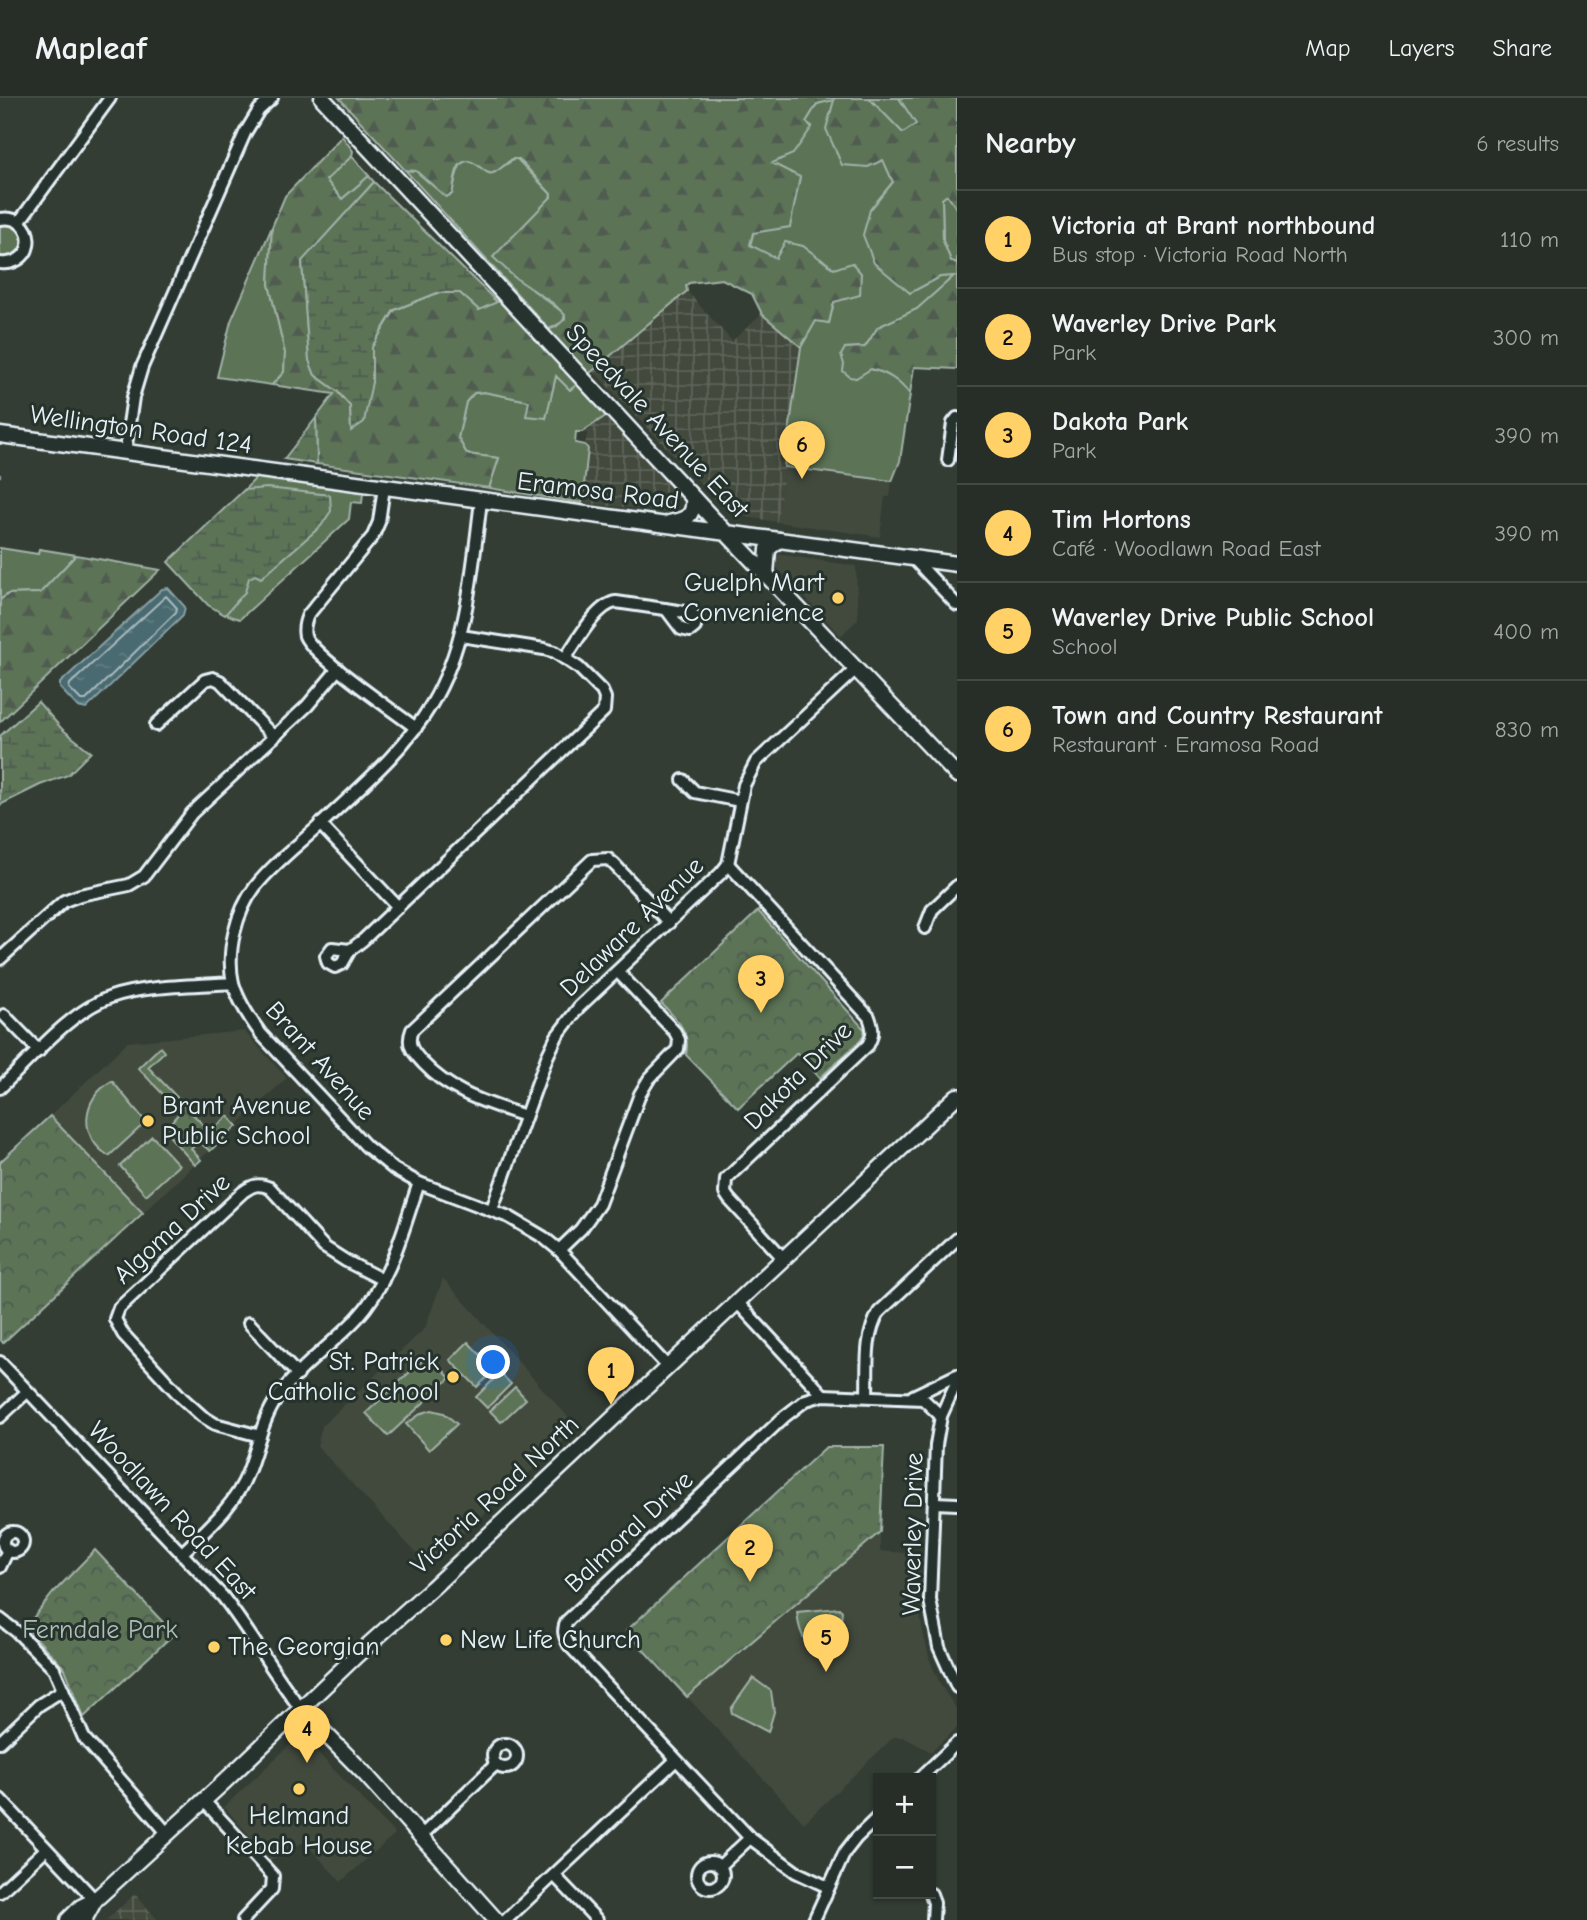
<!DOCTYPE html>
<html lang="en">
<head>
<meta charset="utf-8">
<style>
  :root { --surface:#262e27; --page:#323a33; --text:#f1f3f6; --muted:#a4a8a7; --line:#424a44; --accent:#ffd166 }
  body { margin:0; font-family:"Comic Neue",sans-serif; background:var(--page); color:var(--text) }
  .controls { position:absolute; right:21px; bottom:21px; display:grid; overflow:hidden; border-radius:0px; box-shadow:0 2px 5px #0004 }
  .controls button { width:63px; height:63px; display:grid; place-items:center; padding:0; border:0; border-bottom:2px solid var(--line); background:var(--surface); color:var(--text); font:35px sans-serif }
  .you { position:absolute; left:494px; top:1265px; width:24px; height:24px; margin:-18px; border:5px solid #fff; border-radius:50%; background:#1a73e8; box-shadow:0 0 0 10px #1a73e833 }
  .badge { display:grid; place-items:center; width:46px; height:46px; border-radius:50%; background:var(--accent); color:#111; font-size:23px; font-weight:700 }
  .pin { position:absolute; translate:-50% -58px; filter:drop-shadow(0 2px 4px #0008) }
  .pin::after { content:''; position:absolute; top:37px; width:24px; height:21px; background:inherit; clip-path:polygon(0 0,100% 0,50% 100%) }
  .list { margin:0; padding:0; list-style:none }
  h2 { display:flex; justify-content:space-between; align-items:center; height:91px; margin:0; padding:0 28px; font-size:30px }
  h2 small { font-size:23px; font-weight:400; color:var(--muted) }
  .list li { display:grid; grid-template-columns:46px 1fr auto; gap:21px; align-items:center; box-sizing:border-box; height:98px; padding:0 28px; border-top:2px solid var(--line) }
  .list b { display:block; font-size:26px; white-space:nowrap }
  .list p { margin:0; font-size:23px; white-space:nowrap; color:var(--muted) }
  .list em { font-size:23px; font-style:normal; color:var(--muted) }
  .map { position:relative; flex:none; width:957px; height:1822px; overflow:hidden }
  header { display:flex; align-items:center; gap:42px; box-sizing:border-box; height:98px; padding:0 35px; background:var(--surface); border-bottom:2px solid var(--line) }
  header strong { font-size:33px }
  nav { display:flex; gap:38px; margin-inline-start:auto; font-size:24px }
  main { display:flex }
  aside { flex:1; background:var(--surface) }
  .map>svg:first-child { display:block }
  .built { fill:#43483c }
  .industrial { fill:url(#industrial-grid) }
  .green { fill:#5b7357; stroke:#a2b2a8; stroke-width:2 }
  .forest { fill:url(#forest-firs); stroke:#a2b2a8; stroke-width:2 }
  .wetland { fill:url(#wetland-marsh); stroke:#a2b2a8; stroke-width:2 }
  .park { fill:url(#park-crowns); stroke:#a2b2a8; stroke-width:2 }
  .water { fill:url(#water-ripples); stroke:#88a0a6; stroke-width:2 }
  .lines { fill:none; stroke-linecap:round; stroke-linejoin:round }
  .shore { stroke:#a8bbc1; stroke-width:2 }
  .stream { stroke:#88a0a6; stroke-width:2.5 }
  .minor-casing { stroke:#e8f1f8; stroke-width:16 }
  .major-casing { stroke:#e8f1f8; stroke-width:19 }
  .minor { stroke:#26332d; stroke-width:10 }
  .major { stroke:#26332d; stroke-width:14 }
  .poi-dot { fill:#ffd166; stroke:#26332d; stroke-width:2.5 }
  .labels { text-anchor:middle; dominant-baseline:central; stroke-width:6; stroke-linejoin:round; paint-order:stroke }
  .street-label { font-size:26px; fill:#e8f1f8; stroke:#26332d }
  .poi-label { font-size:26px; fill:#e8f1f8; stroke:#26332d; text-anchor:start }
  .park-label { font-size:26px; fill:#b0bfb8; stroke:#26332d }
</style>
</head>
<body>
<header>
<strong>Mapleaf</strong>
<nav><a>Map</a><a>Layers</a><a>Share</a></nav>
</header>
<main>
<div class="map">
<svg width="957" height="1822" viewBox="0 0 957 1822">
  <defs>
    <pattern id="industrial-grid" width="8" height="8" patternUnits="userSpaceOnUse" patternTransform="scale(1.75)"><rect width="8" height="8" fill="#43483c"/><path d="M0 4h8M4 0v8" fill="none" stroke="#5e6359"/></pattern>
    <pattern id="forest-firs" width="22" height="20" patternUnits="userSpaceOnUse" patternTransform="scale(1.75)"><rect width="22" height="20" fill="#5b7357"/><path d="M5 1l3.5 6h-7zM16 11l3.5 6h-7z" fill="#4f5b50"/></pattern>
    <pattern id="wetland-marsh" width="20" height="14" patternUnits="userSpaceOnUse" patternTransform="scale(1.75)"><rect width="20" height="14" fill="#5b7357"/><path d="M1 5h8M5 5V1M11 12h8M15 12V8" fill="none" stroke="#4f5b50"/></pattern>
    <pattern id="park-crowns" width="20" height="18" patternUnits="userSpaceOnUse" patternTransform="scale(1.75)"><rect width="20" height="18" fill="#5b7357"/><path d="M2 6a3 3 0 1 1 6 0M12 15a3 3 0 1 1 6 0" fill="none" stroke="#4f5b50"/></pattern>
    <pattern id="water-ripples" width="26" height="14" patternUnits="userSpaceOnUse" patternTransform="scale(1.75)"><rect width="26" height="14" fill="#486a6f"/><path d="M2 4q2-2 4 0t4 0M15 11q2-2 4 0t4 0" fill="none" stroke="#628084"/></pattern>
  </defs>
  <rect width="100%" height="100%" fill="#333d34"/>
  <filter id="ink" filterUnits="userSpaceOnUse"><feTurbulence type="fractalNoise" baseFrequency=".0143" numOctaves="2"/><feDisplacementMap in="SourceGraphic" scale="14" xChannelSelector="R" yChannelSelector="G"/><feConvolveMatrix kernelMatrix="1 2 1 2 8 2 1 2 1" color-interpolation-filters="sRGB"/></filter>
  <g filter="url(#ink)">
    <g class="built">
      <path d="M784 369 892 383 890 399H885L880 439 777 424Z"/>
      <path d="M777 456 856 468 858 521 841 538 773 466Z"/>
      <path d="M244 933 287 980 143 1115 50 1018 127 944Z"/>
      <path d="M443 1180 578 1330 428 1468 317 1348 322 1328 425 1230Z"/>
      <path d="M880 1434V1453L921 1456 918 1505 923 1534 930 1562 940 1586 957 1612V1630L931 1654 903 1639H894L804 1725 687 1599Z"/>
      <path d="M299 1638 305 1641 395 1736 341 1784 304 1744 271 1762 224 1709Z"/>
    </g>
    <g class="industrial">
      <path d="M687 193 732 243 762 216 801 249 777 424 730 416 592 272Z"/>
      <path d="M607 317 679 399 669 414 582 405 588 351 585 347 587 335 582 334Z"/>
      <path d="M135 1796 158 1822H106Z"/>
    </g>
    <g class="green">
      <path d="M869 0H899L917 26 903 35Z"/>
      <path d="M834 1 884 62 893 84 870 112 910 195 940 179 955 177 917 211 878 229 865 249 845 250 856 280 870 271C888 275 898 282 910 296L900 363 892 383 784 369 801 249 816 222 829 225 834 203V171L822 161 776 160 750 148 771 65 812 28 806 24 817 6Z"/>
      <path d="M352 58 369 78 342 101 325 82Z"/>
      <path d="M516 60 551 96 529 189 565 216 563 224 549 231 405 72 416 73 446 99 452 96C456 82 457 52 478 67 484 71 486 74 493 75Z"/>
      <path d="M947 96 957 111V165L951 163 943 143 942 101Z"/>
      <path d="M5 124 20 132 22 148C17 159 11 160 0 161V125Z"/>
      <path d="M272 129 269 186 285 255 284 274 272 287 217 279 231 223Z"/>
      <path d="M556 278 570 292 578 285 607 317 582 334H576L575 345 585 347 588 351 582 405 489 390 499 360 467 356 458 340 466 304 474 295 484 294 529 303 546 320Z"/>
      <path d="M257 379 363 394 362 405 351 404 349 421 240 521C220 516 209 507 196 492L244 392Z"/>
      <path d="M0 450 38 456 39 451 76 457 40 495 8 496 0 502Z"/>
      <path d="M112 983 146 1024 109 1058C78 1040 81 1000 112 983Z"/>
      <path d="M152 1038 179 1067 146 1097 120 1068Z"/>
      <path d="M468 1244 495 1272 477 1289 450 1262Z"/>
      <path d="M429 1256 450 1280 388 1338 366 1315Z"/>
      <path d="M500 1275 511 1286 487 1310 476 1299Z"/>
      <path d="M515 1289 526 1301 501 1324 490 1313Z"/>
      <path d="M432 1312 444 1315 457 1326 429 1352 406 1326 422 1315Z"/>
      <path d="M839 1510 842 1513 838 1558C809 1552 800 1545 797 1514Z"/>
      <path d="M753 1580 771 1593 774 1614 768 1634 732 1615 731 1611Z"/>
    </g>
    <g class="forest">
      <path d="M339 0H869L903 35 916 26 899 0H957V111L947 97 942 101 943 143 951 163 957 165V271L914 269 910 296C898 282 888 275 871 271L856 280 850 279 843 273 844 266 841 257 845 250 865 249 878 229 917 211 954 178 940 179 910 195 874 165 863 137 870 112 893 84 883 62 868 69 842 67 826 31 834 2 817 6 806 24 812 29 793 56 772 65 800 79 790 129 753 135 750 147 776 160 785 144 803 148 834 171 852 165 861 175 860 197 834 204 829 225 816 223 801 249 762 216 752 196 722 181 689 185 686 188 687 193 570 292 556 278 546 320 526 318 529 303 484 294 474 295 466 304 458 340 467 356 499 360 489 390 317 366 316 320 334 296 272 287 284 274 285 255 269 186 272 129 285 98 342 38 353 53 352 58 326 82 342 101 369 78 374 84 302 164 309 262 315 277 337 293 350 308 351 332 372 284V249L395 212 437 195H460L479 212 500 202 533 238 556 229 565 221V217L554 206 514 179 493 159 551 99V96L519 61H512C507 64 499 73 493 75 485 78 478 63 468 63 454 63 455 86 452 96L446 99 416 73 405 72Z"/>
      <path d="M76 457 160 472 0 624V502L8 496 40 495Z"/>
    </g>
    <g class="wetland">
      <path d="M374 84 497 204 479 212 460 195H437L394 212 372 249V284L364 324 351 333 350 308 337 293 315 277 309 262 302 163Z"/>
      <path d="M316 320 317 366 284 361Z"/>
      <path d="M267 390 330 397 331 413 321 428 261 480 255 477 249 480 245 494 225 517 208 507 168 464 244 392Z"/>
      <path d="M38 604 62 631 91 654 68 677 40 687 0 707V638Z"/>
    </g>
    <g class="park">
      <path d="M758 813 865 932 861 942 820 980 797 955 738 1010 686 957C691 933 677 922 661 905Z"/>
      <path d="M160 949 164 954 148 969 210 1034 228 1018 237 1028 210 1053 199 1044 191 1051 201 1062 195 1067 164 1032 180 1014 138 970Z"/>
      <path d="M50 1018 143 1115 3 1245 0 1241V1064Z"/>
      <path d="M826 1349H884L880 1434 687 1599 626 1533Z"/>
      <path d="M95 1452 174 1536 84 1619 65 1571 26 1529 53 1495Z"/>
    </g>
    <path class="water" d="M168 490 185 509 183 517 86 611 78 609 60 590V585L162 491Z"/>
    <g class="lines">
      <path class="shore" d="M166 498 177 510 176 514 86 602H81L69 590 70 586Z"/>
      <path class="stream" d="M0 378V377"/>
      <g class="minor-casing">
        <g id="minor">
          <path d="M0 121C37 115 39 169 0 165"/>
          <path d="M19 124 110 0"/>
          <path d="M125 354 133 299 142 269 245 35 259 12 272 0"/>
          <path d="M948 362 953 325 957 320"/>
          <path d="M384 389 379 424 373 438 308 517C305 524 303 530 305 538 313 558 395 614 416 630"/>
          <path d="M481 403C472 472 468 546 431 607 403 654 359 690 320 727 298 747 273 766 255 789 236 814 226 854 233 885 238 903 250 921 261 936L366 1048 394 1071 419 1085 509 1119 543 1139 559 1152 668 1269"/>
          <path d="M913 460 957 507"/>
          <path d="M566 559C577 543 597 506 616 504L692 515 696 521 695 529 690 533 681 531 666 511"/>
          <path d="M156 627 205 582 213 580 220 583 274 639"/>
          <path d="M683 682 695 694 740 703"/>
          <path d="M320 726 398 809"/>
          <path d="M728 766 869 919C873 930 874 936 868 947L726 1081 725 1095 729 1101 783 1160"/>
          <path d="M925 830 932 812 957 788"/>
          <path d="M350 852 332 850 326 858 328 865 335 869 342 866 350 852 363 842 604 613 605 600 602 593 579 570 555 554 544 551 461 538"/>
          <path d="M0 861 64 803 80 797 129 787 144 778 192 715 307 608 338 571"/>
          <path d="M4 917 39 953"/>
          <path d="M0 990C32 960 70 913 111 899 145 887 197 888 233 885"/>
          <path d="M525 1018C487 1005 451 995 423 965 413 954 406 947 412 932L592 762 608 761 614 766 669 825"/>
          <path d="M492 1111 547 959 557 938 579 909 721 775 728 766 744 687 756 664 856 571"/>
          <path d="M559 1152 581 1131 599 1106 640 996 649 981 678 951 679 942 675 934 618 874"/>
          <path d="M737 1204 823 1297"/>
          <path d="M249 1225 298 1277"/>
          <path d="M0 1264 223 1499C251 1535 273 1575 301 1611"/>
          <path d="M957 1283 941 1318 936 1347 930 1502 939 1549 957 1589"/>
          <path d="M867 1298C868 1270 864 1239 879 1214L957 1141"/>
          <path d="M913 1298 957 1277"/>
          <path d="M0 1319 27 1294"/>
          <path d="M260 1338 215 1326 202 1318 182 1300 123 1236 115 1221 119 1210 243 1094C253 1087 258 1085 270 1090L324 1149 346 1163 383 1182"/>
          <path d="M935 1405 957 1406"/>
          <circle cx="13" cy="1444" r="10"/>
          <path d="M181 1456C207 1431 235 1408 248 1374 258 1349 262 1321 278 1299 299 1269 332 1247 357 1220 391 1184 403 1130 419 1085"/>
          <path d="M0 1469 8 1452"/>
          <path d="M0 1521 17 1534 54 1571 84 1640 168 1736"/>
          <path d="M0 1644 39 1607 63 1592"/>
          <circle cx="505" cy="1658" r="12"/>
          <path d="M920 1680 957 1645"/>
          <path d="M0 1701 95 1802"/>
          <path d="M204 1703 273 1778 272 1791 243 1822"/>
          <path d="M421 1738 496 1666"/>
          <circle cx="710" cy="1777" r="13"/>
          <path d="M720 1768 750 1740"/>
          <path d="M555 1778 597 1822"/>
          <path d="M828 1789 796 1774 750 1740 569 1547C564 1538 562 1532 567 1523L784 1319 806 1302 823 1297 923 1301 941 1318"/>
          <path d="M0 1794 46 1751"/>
          <path d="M931 1796 934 1805 933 1822"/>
          <path d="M506 1822 676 1662"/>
          <path d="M814 1822 845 1754 856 1740 878 1719"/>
        </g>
      </g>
      <g class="major-casing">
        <g id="major">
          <path d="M322 0 713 421 957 677"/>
          <path d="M0 337 957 466"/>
          <path d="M669 425C686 422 695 418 693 400"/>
          <path d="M766 477 768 451 779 442"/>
          <path d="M301 1611 365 1676 496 1822"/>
          <path d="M68 1822 81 1809 95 1802 224 1684 357 1557 432 1490 957 998"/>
          <path d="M84 1822 95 1802"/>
        </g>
      </g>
      <use href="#minor" class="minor"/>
      <use href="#major" class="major"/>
    </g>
  </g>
  <g class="poi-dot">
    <circle cx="838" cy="500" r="7"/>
    <circle cx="148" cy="1023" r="7"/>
    <circle cx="453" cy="1279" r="7"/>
    <circle cx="446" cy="1542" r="7"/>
    <circle cx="214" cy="1549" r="7"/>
    <circle cx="299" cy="1691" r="7"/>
  </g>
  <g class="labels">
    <g class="street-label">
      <text transform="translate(657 323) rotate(47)">Speedvale Avenue East</text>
      <text transform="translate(141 332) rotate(8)">Wellington Road 124</text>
      <text transform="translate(598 393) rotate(7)">Eramosa Road</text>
      <text transform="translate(632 829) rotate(-44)">Delaware Avenue</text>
      <text transform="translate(320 963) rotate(48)">Brant Avenue</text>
      <text transform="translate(798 978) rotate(-45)">Dakota Drive</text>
      <text transform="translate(172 1131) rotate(-43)">Algoma Drive</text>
      <text transform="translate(495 1397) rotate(-43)">Victoria Road North</text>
      <text transform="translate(172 1413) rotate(47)">Woodlawn Road East</text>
      <text transform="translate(629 1434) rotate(-43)">Balmoral Drive</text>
      <text transform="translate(913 1436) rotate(-89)">Waverley Drive</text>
    </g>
    <g class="poi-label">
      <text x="824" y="485" text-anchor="end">Guelph Mart<tspan x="824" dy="30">Convenience</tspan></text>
      <text x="162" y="1008">Brant Avenue<tspan x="162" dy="30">Public School</tspan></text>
      <text x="439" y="1264" text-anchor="end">St. Patrick<tspan x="439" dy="30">Catholic School</tspan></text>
      <text x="460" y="1542">New Life Church</text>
      <text x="228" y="1549">The Georgian</text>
      <text x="299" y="1718" text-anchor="middle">Helmand<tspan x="299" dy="30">Kebab House</tspan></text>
    </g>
    <g class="park-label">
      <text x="100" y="1532">Ferndale Park</text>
    </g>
  </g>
</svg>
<div class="controls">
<button>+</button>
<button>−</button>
</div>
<div class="you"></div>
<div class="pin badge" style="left:611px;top:1307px">1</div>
<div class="pin badge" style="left:750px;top:1484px">2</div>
<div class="pin badge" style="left:761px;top:915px">3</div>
<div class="pin badge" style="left:307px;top:1665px">4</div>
<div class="pin badge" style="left:826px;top:1574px">5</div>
<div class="pin badge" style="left:802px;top:381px">6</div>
</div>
<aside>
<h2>Nearby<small>6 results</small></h2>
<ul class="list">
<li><span class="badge">1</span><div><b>Victoria at Brant northbound</b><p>Bus stop · Victoria Road North</p></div><em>110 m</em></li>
<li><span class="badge">2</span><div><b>Waverley Drive Park</b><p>Park</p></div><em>300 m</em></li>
<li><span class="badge">3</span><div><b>Dakota Park</b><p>Park</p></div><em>390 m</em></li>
<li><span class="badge">4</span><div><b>Tim Hortons</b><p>Café · Woodlawn Road East</p></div><em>390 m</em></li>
<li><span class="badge">5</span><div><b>Waverley Drive Public School</b><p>School</p></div><em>400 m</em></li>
<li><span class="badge">6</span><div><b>Town and Country Restaurant</b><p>Restaurant · Eramosa Road</p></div><em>830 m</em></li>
</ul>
</aside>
</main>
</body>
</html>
